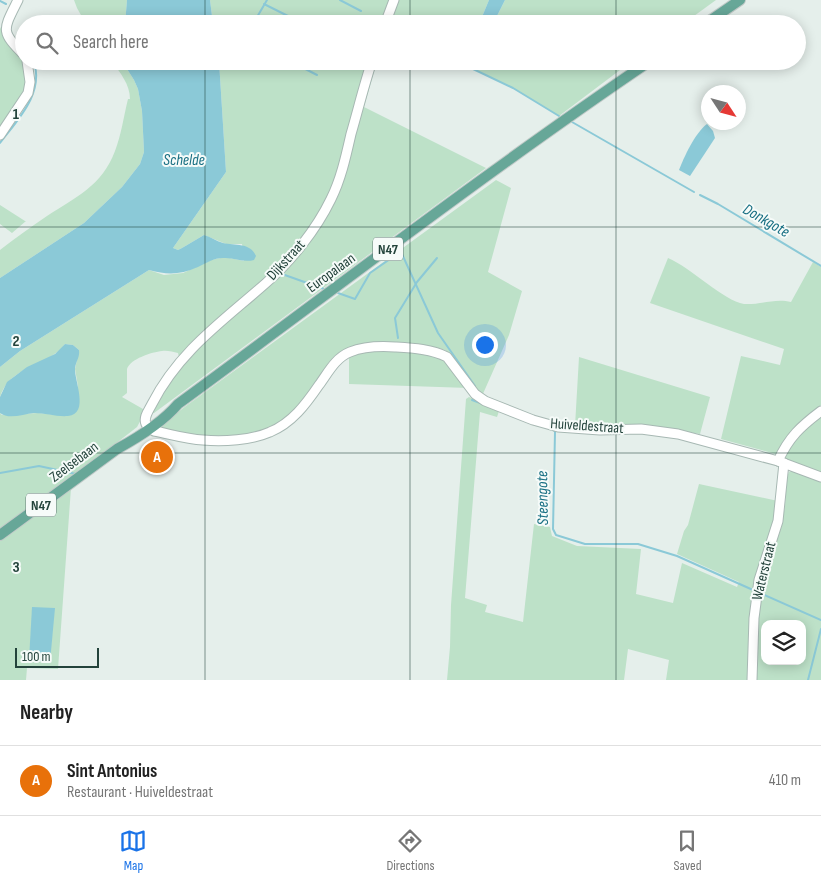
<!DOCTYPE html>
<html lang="en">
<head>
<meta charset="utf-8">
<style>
  :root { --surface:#fff; --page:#f2f2f2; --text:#222; --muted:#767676; --line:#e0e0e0; --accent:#1a73e8 }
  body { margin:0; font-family:"Sofia Sans Condensed",sans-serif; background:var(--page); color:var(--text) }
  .controls { position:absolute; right:15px; bottom:15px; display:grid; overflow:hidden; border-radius:10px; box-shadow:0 2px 12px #0003 }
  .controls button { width:45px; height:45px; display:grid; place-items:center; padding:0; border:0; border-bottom:1px solid var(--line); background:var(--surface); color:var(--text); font:25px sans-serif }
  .compass { position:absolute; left:701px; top:85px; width:45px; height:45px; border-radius:50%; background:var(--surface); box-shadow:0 2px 12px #0003; rotate:126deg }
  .scale { position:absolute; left:15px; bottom:12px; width:84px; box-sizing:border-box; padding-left:5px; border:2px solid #23433b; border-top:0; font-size:14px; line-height:18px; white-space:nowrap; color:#23433b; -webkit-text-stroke:4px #f6fbf9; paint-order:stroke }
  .you { position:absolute; left:484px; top:344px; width:18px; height:18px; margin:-12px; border:4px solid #fff; border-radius:50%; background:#1a73e8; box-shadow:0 0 0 8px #1a73e833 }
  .badge { display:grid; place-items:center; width:32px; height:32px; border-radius:50%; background:var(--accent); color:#fff; font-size:16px; font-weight:700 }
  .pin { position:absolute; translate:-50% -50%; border:2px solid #fff; box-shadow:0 1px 5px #0006 }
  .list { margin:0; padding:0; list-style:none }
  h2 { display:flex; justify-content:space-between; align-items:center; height:65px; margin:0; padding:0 20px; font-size:21px }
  h2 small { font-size:16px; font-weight:400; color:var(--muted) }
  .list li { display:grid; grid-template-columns:32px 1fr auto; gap:15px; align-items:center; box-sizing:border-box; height:70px; padding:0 20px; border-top:1px solid var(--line) }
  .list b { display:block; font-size:19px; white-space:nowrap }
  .list p { margin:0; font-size:16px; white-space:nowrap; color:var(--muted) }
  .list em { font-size:16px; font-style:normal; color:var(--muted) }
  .icon { flex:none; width:28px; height:28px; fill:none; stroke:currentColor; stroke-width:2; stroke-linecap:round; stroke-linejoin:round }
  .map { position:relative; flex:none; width:821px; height:680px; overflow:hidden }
  .search { position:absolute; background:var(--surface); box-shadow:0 2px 12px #0003; left:15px; right:15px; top:15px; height:55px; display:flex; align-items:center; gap:12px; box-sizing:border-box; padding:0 18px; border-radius:28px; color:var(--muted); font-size:19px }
  .sheet { height:135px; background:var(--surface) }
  nav { display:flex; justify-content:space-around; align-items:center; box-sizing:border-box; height:70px; border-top:1px solid var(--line); background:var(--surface); font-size:14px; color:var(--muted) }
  nav a { display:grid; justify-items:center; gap:2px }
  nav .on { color:var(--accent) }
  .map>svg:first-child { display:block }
  .green { fill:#bde1c8; fill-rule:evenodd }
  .water { fill:#8bc9d7 }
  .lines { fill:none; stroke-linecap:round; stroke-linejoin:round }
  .stream { stroke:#8bc9d7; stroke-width:2 }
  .minor-casing { stroke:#a7b8b3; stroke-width:11 }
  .major-casing { stroke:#c1cac8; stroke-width:12 }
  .minor { stroke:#fff; stroke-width:9 }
  .major { stroke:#67a798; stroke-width:10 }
  .grid { fill:none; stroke:#23433b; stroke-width:1; stroke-opacity:0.55 }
  .labels { text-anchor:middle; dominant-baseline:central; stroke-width:4; stroke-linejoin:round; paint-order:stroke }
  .shield { fill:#f6fbf9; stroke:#627a74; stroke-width:1 }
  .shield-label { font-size:14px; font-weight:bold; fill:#23433b }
  .street-label { font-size:15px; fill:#23433b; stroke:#f6fbf9 }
  .water-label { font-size:16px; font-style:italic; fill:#186f83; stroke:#f6fbf9 }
  .grid-label { font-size:16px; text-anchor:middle; font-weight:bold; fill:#23433b; stroke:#f6fbf9; stroke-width:4; stroke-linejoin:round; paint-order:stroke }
</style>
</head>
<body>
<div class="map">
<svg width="821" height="680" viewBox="0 0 821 680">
  <rect width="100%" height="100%" fill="#e5efeb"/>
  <g class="green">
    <path d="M74 0H127L125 24H86L77 8Z"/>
    <path d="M210 0H489L479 24H213Z"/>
    <path d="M505 0H716L683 24H493Z"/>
    <path d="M0 27 4 35 24 60 28 86 0 131Z"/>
    <path d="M112 61H122L134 80 138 89 142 111 144 152 140 164 122 187 84 223 0 278V250C15 238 31 227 47 216 76 197 102 186 115 151 121 136 124 115 128 99H130C130 84 120 73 112 61Z"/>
    <path d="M219 61H377L364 107 486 168 154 413H151L180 362 178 353C173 352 167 350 162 351 152 352 130 359 127 369V393L122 397 143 409 144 414 137 427 0 534V413L2 415 38 413 68 416 78 386 75 369 79 350 73 345 65 344C62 348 58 352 53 355 33 367 8 372 0 397V367L20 351 149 270 164 275 183 273 211 260 225 257 244 261 242 244H226L204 235 182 248 178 250 173 248 226 172Z"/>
    <path d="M475 61H632L559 116 513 88 471 68Z"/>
    <path d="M496 180 511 188 488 272 522 291 509 335 482 396 445 350C420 341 355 337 335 356 328 361 324 371 320 378 307 397 291 420 270 429 235 443 196 436 161 429V426L165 422 186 406Z"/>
    <path d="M0 205 25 221H26L12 233 0 224Z"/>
    <path d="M668 258C690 267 724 301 744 304 760 305 775 298 791 302L813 262 821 267V405C800 421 789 431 776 454L721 439 741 356 780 365 784 349 650 303Z"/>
    <path d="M362 348 441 353 469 388 349 384V353Z"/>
    <path d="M579 357 710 397 700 434 644 425 608 427 575 426Z"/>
    <path d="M469 397 499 411 497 417 480 412 465 598 487 605 485 612 523 622 534 524 550 527 552 536 577 546 641 549 636 594 673 603 682 563 737 587 739 582 677 554 684 531 688 525 699 484 778 501 776 515 758 572 748 680H666L669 660 628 649 624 680H447L450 647 451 605 466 399Z"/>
    <path d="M821 415V473L783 458 797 436Z"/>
    <path d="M793 471 821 482V680H756L759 599 765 576 781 528 785 506 787 477 789 472ZM765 624H802V661H765Z"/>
    <path d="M71 488 58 669 27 668 26 680H0V541Z"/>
  </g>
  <g class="water">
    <path d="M127 0H210L213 24H125Z"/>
    <path d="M489 0H505L493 24H479Z"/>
    <path d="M122 61H219L226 172 173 248 178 250 182 248 204 235C211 237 216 241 223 243 235 246 250 242 256 256L254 260C243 263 234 257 223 258 214 258 206 263 198 267 179 275 168 275 149 270L20 351 0 367V278L84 223 122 187 140 164 144 152 142 111 138 89 134 80Z"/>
    <path d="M707 124 713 131 715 138 690 176 679 170C684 157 695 133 707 124Z"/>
    <path d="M65 344 73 345 79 350C80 357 76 361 75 368 74 380 90 414 68 416 57 417 45 413 34 413 23 414 9 420 0 413V397L7 382 27 367 55 354Z"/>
    <path d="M32 607 55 608 50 662 29 660Z"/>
  </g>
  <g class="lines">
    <g class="stream">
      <path d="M340 0 361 11"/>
      <path d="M0 1 6 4"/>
      <path d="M264 4 304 24"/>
      <path d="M253 24 267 0"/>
      <path d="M290 61 317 75"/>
      <path d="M471 68 513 88 559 116"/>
      <path d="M572 122 694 192"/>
      <path d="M0 143C18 119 44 94 34 61"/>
      <path d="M700 195 718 204 821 266"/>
      <path d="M282 274 324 289"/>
      <path d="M338 293 355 299 370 273 400 252 402 254 438 333 475 386"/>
      <path d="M398 338 395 318 417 282 437 258"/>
      <path d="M472 400 483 404"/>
      <path d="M553 429 555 432 553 529 556 535 585 544H638L677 556 753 590"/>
      <path d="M0 473 39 466 76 474"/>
      <path d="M762 594 821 620"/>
      <path d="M808 680 821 629"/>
    </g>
    <g class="minor-casing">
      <g id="minor">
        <path d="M18 0C3 30 0 31 24 55"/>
        <path d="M385 24 394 0"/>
        <path d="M0 135 28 93 30 82 27 61"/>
        <path d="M146 424C143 417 149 410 152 404 179 351 223 321 266 283 291 261 316 230 331 199 341 179 346 156 351 134 358 110 364 85 372 61"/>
        <path d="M150 428 154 431C170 434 186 439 203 440 223 442 252 440 270 432 292 423 306 404 319 385 328 373 335 358 350 352 365 346 380 346 395 347 412 348 432 349 447 357L475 394 485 401 533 420 558 427 600 430 641 429 678 434 778 461 821 477"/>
        <path d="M778 461C789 437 801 426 821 411"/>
        <path d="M752 680 754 618 759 580 778 521 784 463"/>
      </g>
    </g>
    <g class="major-casing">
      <g id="major">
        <path d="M705 24 740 0"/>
        <path d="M0 535 117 449C139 437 162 423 178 404 335 289 489 170 650 61"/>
      </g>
    </g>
    <use href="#minor" class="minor"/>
    <use href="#major" class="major"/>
  </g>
  <path class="grid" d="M205 0V24M410 0V24M616 0V24M205 61V680M410 61V680M616 61V680M0 227H821M0 453H821"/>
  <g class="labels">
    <g class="shield">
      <rect x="373" y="237.5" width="30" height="23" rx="4"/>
      <rect x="26" y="493.5" width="30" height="23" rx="4"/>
    </g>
    <g class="shield-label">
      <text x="388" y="249">N47</text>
      <text x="41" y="505">N47</text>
    </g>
    <g class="street-label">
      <text transform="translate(286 260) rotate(-48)">Dijkstraat</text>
      <text transform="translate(331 273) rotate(-36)">Europalaan</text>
      <text transform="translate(587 426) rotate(4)">Huiveldestraat</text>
      <text transform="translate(74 462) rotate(-37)">Zeelsebaan</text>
      <text transform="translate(764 571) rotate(-76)">Waterstraat</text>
    </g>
    <g class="water-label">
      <text x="184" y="160">Schelde</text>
      <text transform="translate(766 221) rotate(30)">Donkgote</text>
      <text transform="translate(543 498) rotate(-91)">Steengote</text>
    </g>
  </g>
  <g class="grid-label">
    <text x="16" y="119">1</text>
    <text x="16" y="346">2</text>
    <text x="16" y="572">3</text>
  </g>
</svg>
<div class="controls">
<button><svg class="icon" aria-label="layers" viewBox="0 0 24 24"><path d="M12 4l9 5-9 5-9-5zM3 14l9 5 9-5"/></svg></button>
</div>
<svg class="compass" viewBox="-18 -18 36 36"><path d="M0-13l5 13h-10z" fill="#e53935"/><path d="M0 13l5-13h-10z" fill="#767676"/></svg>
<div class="scale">100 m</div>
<div class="you"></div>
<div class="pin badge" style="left:157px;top:457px;background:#e8710a">A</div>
<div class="search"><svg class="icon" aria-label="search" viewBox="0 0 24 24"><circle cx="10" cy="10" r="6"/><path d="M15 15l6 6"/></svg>Search here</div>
</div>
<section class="sheet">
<h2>Nearby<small></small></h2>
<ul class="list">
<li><span class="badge" style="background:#e8710a">A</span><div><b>Sint Antonius</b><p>Restaurant · Huiveldestraat</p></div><em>410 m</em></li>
</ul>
</section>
<nav>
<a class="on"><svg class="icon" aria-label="map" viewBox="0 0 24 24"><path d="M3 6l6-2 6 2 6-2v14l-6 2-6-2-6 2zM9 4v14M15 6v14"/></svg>Map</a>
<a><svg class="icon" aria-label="directions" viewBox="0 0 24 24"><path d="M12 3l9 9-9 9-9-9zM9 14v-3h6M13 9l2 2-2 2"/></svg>Directions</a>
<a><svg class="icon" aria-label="saved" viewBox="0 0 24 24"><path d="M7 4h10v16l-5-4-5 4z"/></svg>Saved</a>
</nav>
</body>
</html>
